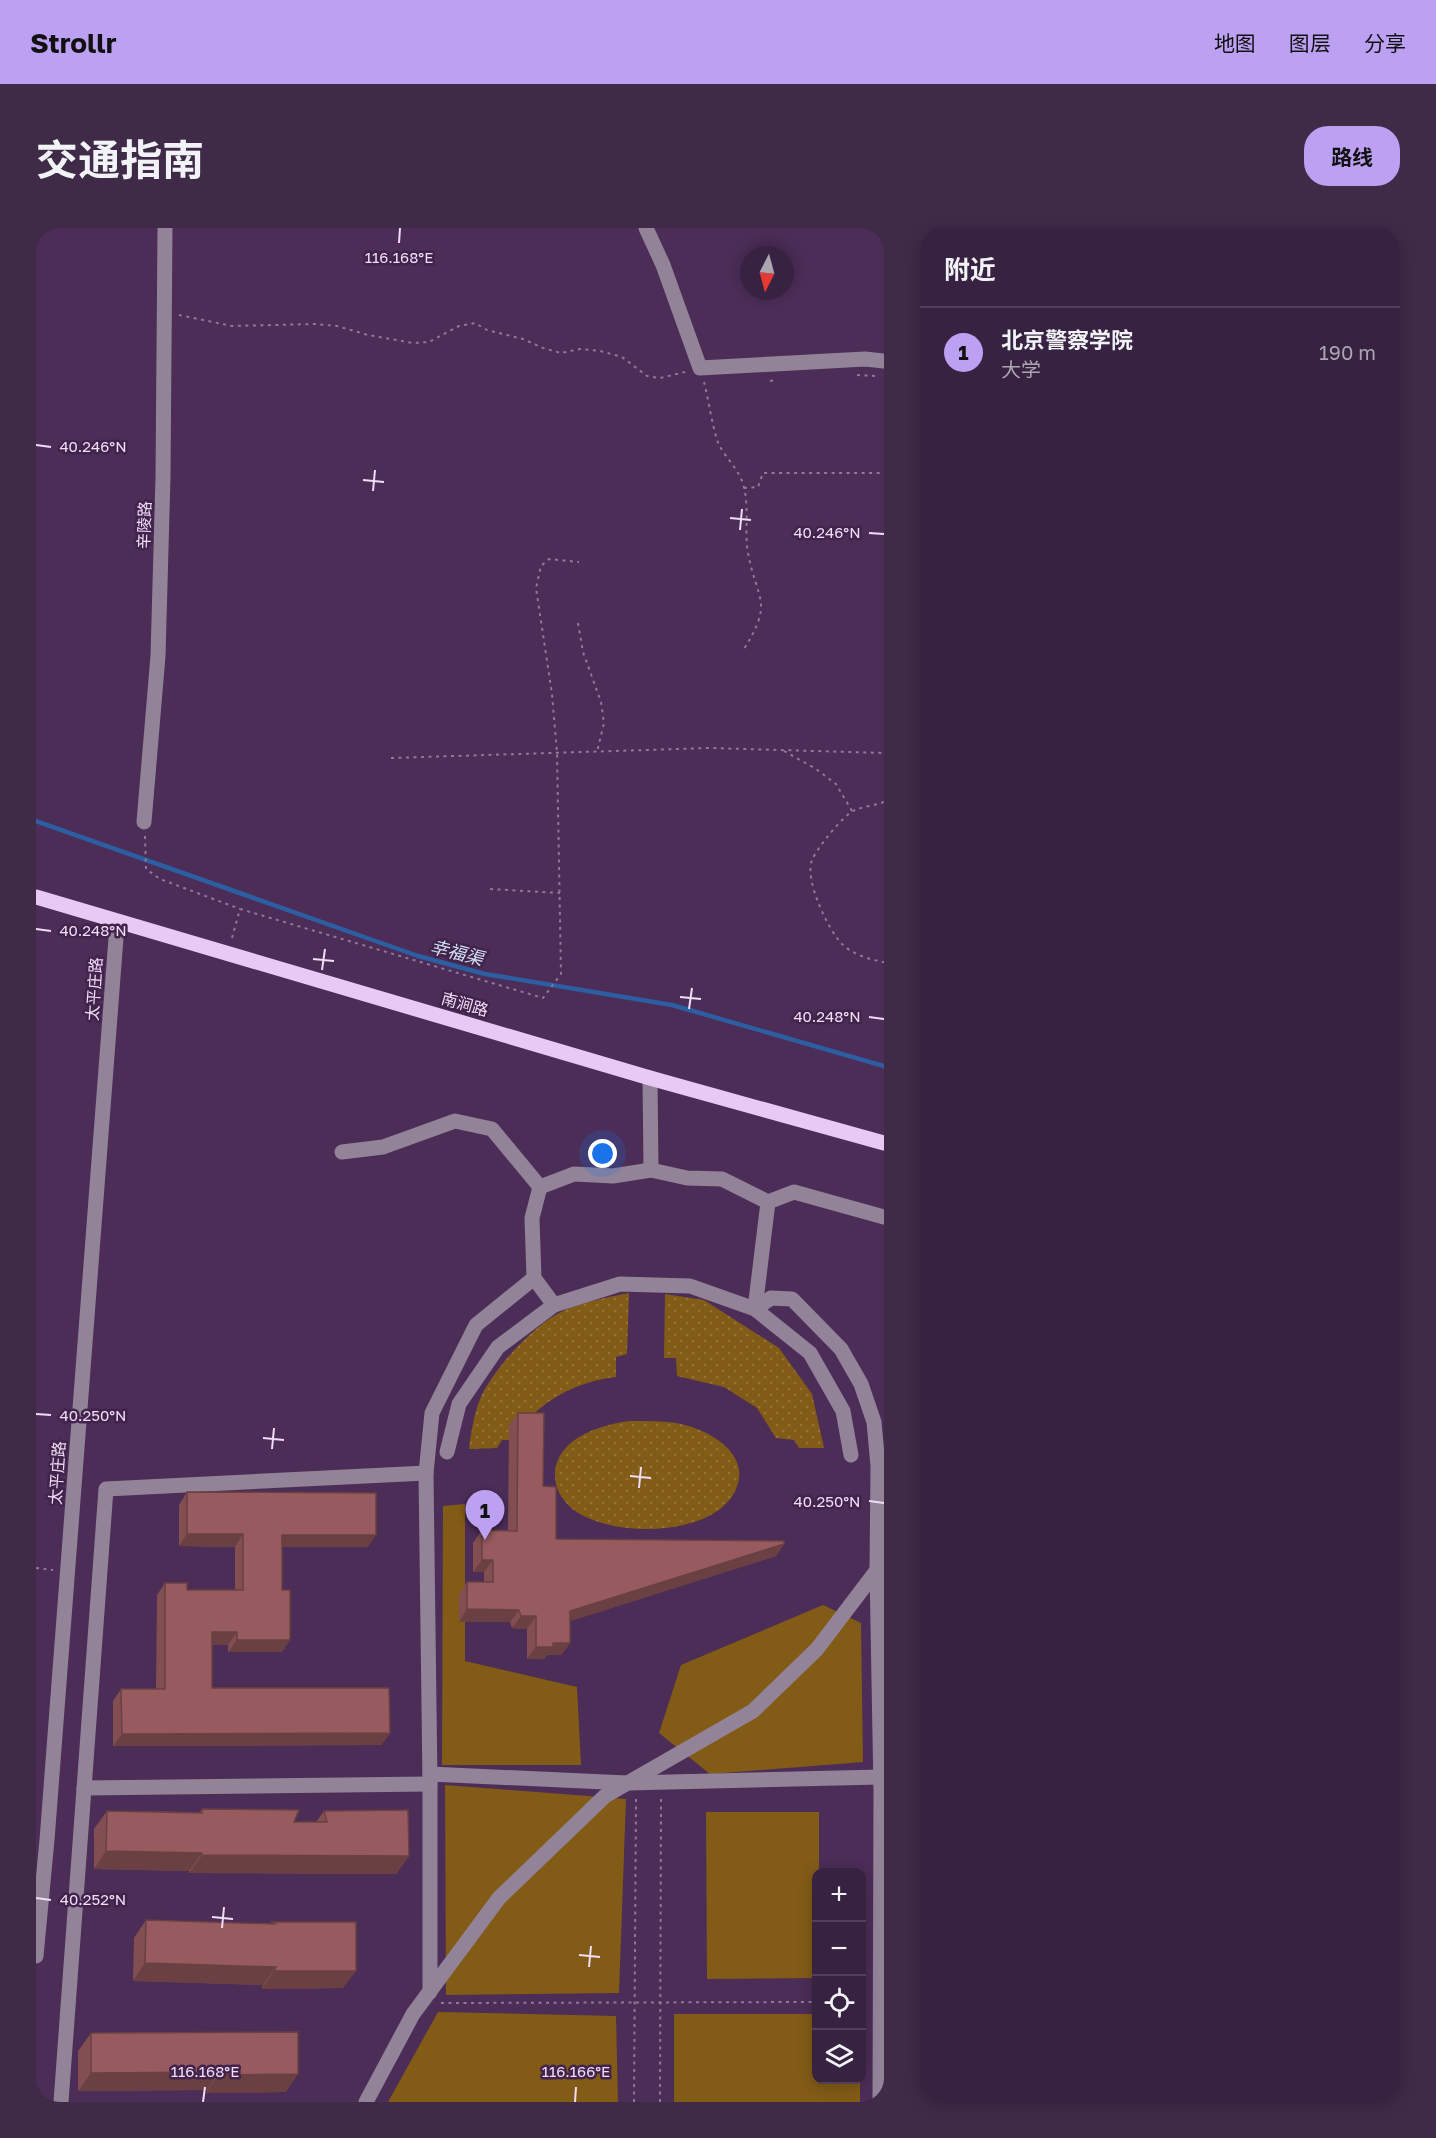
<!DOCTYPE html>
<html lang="zh">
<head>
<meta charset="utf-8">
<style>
  :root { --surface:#382241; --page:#3f2a48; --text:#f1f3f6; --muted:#aba4b1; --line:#523f5a; --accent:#bca0f2 }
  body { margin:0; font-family:"Golos Text","Noto Sans SC",sans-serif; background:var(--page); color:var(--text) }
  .controls { position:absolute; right:18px; bottom:18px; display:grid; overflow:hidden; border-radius:12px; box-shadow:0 3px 15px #0003 }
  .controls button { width:54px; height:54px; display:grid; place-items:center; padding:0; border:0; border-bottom:2px solid var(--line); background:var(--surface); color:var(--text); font:30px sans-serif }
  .compass { position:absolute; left:704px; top:18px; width:54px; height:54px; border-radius:50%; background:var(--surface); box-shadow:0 3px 15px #0003; rotate:186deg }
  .you { position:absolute; left:567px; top:926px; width:21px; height:21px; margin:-15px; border:4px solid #fff; border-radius:50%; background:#1a73e8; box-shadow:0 0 0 9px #1a73e833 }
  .badge { display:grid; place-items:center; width:39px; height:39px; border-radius:50%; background:var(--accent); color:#111; font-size:20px; font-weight:700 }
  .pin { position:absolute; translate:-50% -50px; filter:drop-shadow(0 2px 3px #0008) }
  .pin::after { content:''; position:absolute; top:32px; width:21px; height:18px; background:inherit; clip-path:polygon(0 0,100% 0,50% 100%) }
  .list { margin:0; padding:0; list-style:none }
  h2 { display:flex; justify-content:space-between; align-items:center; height:78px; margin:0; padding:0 24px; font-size:26px }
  h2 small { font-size:20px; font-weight:400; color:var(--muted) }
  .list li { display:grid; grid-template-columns:39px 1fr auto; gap:18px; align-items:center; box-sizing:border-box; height:90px; padding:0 24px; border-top:2px solid var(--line) }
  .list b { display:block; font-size:22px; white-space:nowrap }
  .list p { margin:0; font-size:20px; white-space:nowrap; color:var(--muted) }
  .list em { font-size:20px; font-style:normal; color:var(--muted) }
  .icon { flex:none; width:33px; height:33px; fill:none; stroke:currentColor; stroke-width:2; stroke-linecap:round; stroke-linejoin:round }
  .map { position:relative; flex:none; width:848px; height:1874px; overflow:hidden; border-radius:24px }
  header { display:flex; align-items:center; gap:36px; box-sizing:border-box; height:84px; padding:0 30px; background:var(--accent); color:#111 }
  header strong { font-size:28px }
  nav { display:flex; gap:33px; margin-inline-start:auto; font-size:21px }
  .intro { display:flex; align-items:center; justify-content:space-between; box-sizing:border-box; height:144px; padding:0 36px }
  h1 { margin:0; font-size:42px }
  .button { padding:15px 27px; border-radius:24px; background:var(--accent); color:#111; font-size:21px; font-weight:700 }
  main { display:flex; gap:36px; padding:0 36px }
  aside { flex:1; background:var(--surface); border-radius:24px; box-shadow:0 3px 15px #0003 }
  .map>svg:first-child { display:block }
  .grass { fill:url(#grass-dots) }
  .garden { fill:#825b16 }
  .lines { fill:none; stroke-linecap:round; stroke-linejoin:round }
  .stream { stroke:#2c5ea1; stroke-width:4.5 }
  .path { stroke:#91789a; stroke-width:2; stroke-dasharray:3 4.5; stroke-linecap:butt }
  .minor { stroke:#928398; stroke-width:15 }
  .major { stroke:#e8c9f4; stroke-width:15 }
  .wall { fill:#824e52 }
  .shaded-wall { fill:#6a4042 }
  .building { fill:#975b5f; stroke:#6a4042; stroke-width:1.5 }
  .ticks { fill:none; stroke:#f0def7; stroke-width:2 }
  .labels { text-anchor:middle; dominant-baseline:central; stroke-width:5; stroke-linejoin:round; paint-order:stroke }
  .street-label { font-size:16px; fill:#f0def7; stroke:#41234b }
  .water-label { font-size:18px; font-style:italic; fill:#d0def1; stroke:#41234b }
  .ticks-label { font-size:15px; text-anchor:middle; fill:#f0def7; stroke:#41234b; stroke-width:5; stroke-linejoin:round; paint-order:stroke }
</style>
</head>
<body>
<header>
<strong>Strollr</strong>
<nav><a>地图</a><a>图层</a><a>分享</a></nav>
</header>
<div class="intro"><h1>交通指南</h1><a class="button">路线</a></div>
<main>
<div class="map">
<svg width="848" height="1874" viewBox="0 0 848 1874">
  <defs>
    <pattern id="grass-dots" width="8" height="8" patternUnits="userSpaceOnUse" patternTransform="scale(1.5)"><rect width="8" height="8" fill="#825b16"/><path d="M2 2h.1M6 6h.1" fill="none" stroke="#947239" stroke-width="1.8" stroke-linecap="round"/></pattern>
  </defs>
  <rect width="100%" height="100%" fill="#4b2d57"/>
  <g class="grass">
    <path d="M593 1065 591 1126 580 1129V1149C552 1152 524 1163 502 1182 493 1189 486 1202 479 1212H466L461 1220 433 1221C435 1205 438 1186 444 1171 457 1142 493 1102 521 1086 543 1074 569 1070 593 1065Z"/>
    <path d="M629 1066 668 1072 743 1120 776 1166 788 1220H763L758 1212 740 1210 721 1180 688 1159 641 1148 640 1130H628Z"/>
    <path d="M594 1193C609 1193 625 1193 640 1195 670 1200 718 1225 699 1263 677 1310 570 1311 534 1279 525 1270 519 1260 519 1247 520 1210 564 1197 594 1193Z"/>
  </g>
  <g class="garden">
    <path d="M429 1276V1433L541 1459 545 1537H406L407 1278Z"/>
    <path d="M787 1377 825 1395 827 1534 674 1546 623 1505 645 1437Z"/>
    <path d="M409 1557 590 1571 583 1765 410 1767Z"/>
    <path d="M670 1584H783V1644H780V1750L671 1751Z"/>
    <path d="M402 1784 580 1788 582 1874H352Z"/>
    <path d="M638 1786H780V1852H824V1874H638Z"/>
  </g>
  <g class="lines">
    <path class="stream" d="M0 593 382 728 449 746 636 777 848 838"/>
    <g class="path">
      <path d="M143 87 196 98 280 96 301 98 332 107 377 115 393 114 423 98 439 95 451 102 487 111 507 120 525 125 544 121 564 123 586 129 611 148 624 150 649 144"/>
      <path d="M821 147 839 148"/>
      <path d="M734 153 741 152"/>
      <path d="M668 154C673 173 676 199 683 217 690 230 703 242 707 256 714 279 708 303 712 325 721 373 738 373 708 421"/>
      <path d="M708 260 722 259 727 245H848"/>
      <path d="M542 395 547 424 565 474 568 495 561 524"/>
      <path d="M748 523 780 541 800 556 816 583"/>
      <path d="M355 530 673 520 848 525"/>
      <path d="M848 574C838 578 827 578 817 583 807 588 781 620 776 632 768 651 792 702 806 716 816 726 834 732 848 734"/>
      <path d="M109 608 110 641 124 651 204 681"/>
      <path d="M454 661 524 665"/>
      <path d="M196 710 204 681 507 770 525 746 521 525 516 466 500 360 505 338 513 331 543 334"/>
      <path d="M0 1340 17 1342"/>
      <path d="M405 1775 780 1774"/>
      <path d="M598 1874 600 1570"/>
      <path d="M624 1874 625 1569"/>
    </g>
    <g class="minor">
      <path d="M610 0 627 37 664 140 829 131 848 133"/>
      <path d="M108 594 122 428 127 249 129 0"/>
      <path d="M614 850 615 942"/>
      <path d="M306 924 347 919 419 893 456 901 504 959"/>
      <path d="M732 974 758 964 848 989"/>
      <path d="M518 1077 498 1050 496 990 504 959 538 946 577 948 615 942 651 950 686 951 732 974 719 1081"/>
      <path d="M719 1081 735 1070 756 1071 805 1121 825 1156 838 1194 842 1238 841 1342 845 1563 844 1874"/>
      <path d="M411 1224 423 1176 462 1119 518 1077 584 1056 654 1058 719 1081 774 1125 807 1183 815 1227"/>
      <path d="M394 1546 591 1555 845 1549"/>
      <path d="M48 1560 394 1556"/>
      <path d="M0 1728 11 1612 80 710 84 694"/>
      <path d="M394 1764V1556L390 1245 396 1185 440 1097 498 1050"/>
      <path d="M25 1874 70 1261 390 1245"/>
      <path d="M330 1874 377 1786 463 1670 569 1568 717 1483 781 1421 841 1342"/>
    </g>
    <path class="major" d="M0 669 614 850 848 915"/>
  </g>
  <g class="wall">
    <path d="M482 1185 507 1258 520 1311 748 1316 740 1328 534 1393V1415L525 1427H511L508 1431H491V1401L476 1400 474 1394H423V1366L431 1354H448V1344H437V1315L446 1302 472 1303 473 1197Z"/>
    <path d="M151 1264 332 1319H246V1424H192V1417H176V1460L354 1505 345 1517 77 1518V1473L85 1461H120L121 1367 129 1355 151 1362H199V1319L143 1318V1277Z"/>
    <path d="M166 1581 258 1594H280L288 1583 373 1628 360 1646 153 1645V1643L58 1641V1601L71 1583 164 1584Z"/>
    <path d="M110 1692 235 1696 236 1694 307 1760 226 1761 227 1757 97 1753 98 1710Z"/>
    <path d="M55 1805 250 1864 170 1865 171 1862 42 1863V1823Z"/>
  </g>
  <g class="shaded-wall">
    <path d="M151 1306H207L199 1319 143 1318Z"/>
    <path d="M246 1307H340L332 1319H237Z"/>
    <path d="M748 1316 740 1328 525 1396 534 1383Z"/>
    <path d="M446 1332H457L448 1344H437Z"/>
    <path d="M431 1381 483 1382 474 1394H423Z"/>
    <path d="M485 1388H500L491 1401 476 1400Z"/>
    <path d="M176 1404H201L192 1417H167Z"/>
    <path d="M201 1412H254L246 1424H192Z"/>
    <path d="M517 1415H534L525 1427H511L508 1431H491L500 1419Z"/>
    <path d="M354 1505 345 1517 77 1518 86 1506Z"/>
    <path d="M70 1623 166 1625 153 1643 58 1641Z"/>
    <path d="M166 1627 373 1628 360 1646 153 1645Z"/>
    <path d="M109 1735 240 1739 227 1757 97 1753Z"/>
    <path d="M238 1743H320L307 1760 226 1761Z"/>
    <path d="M183 1844 171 1862 42 1863 55 1845Z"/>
    <path d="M262 1846 250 1864 170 1865 182 1847Z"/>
  </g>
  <g class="building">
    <path d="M482 1185H508L507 1258 520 1259V1311L748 1313V1316L534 1383V1415H517V1419H500V1388H485L483 1382 431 1381V1354H457V1332H446V1302L481 1303Z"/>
    <path d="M151 1264 340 1265V1307H246V1362H254V1412H201V1404H176V1460H353L354 1505 86 1506 85 1461H129V1355H151V1362H207V1306H151Z"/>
    <path d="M166 1581 263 1582 258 1594H291L288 1583 372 1582 373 1628 166 1627V1625L70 1623 71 1583 166 1585Z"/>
    <path d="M110 1692 239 1696 236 1694H320V1743H238L240 1739 109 1735Z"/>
    <path d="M262 1804V1846L182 1847 183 1844 55 1845V1805Z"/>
  </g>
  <path class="ticks" d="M363 15 364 0M0 217 15 219M327 252 348 254M337 263 339 242M694 290 715 292M704 302 706 281M833 305 848 306M0 701 15 703M277 731 298 733M286 742 289 721M644 769 665 771M653 781 656 760M833 789 848 791M0 1186 15 1187M227 1210 248 1212M236 1221 238 1200M594 1248 615 1250M603 1260 605 1239M833 1273 848 1275M0 1670 15 1672M176 1689 197 1691M186 1700 188 1679M543 1727 564 1729M553 1739 555 1718M167 1874 169 1859M539 1874 540 1859"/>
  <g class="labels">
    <g class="street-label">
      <text transform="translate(108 297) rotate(-88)">辛陵路</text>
      <text transform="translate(58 761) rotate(-86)">太平庄路</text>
      <text transform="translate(429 776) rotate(16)">南涧路</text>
      <text transform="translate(21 1245) rotate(-86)">太平庄路</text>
    </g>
    <g class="water-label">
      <text transform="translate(421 724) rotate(14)">幸福渠</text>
    </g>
  </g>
  <g class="ticks-label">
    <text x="363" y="35">116.168°E</text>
    <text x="57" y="224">40.246°N</text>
    <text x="791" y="310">40.246°N</text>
    <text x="57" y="708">40.248°N</text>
    <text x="791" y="794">40.248°N</text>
    <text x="57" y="1193">40.250°N</text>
    <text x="791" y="1279">40.250°N</text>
    <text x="57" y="1677">40.252°N</text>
    <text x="169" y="1849">116.168°E</text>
    <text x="540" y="1849">116.166°E</text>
  </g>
</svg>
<div class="controls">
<button>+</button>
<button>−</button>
<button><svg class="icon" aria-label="locate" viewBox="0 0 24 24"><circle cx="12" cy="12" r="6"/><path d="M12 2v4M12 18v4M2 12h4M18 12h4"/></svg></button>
<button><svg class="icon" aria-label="layers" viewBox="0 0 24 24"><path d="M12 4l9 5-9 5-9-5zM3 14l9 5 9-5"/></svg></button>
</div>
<svg class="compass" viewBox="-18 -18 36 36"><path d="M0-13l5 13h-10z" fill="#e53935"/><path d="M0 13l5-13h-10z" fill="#aba4b1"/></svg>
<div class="you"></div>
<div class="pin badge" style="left:449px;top:1312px">1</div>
</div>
<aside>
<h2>附近<small></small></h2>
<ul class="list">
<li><span class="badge">1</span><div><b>北京警察学院</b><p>大学</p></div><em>190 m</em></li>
</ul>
</aside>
</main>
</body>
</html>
